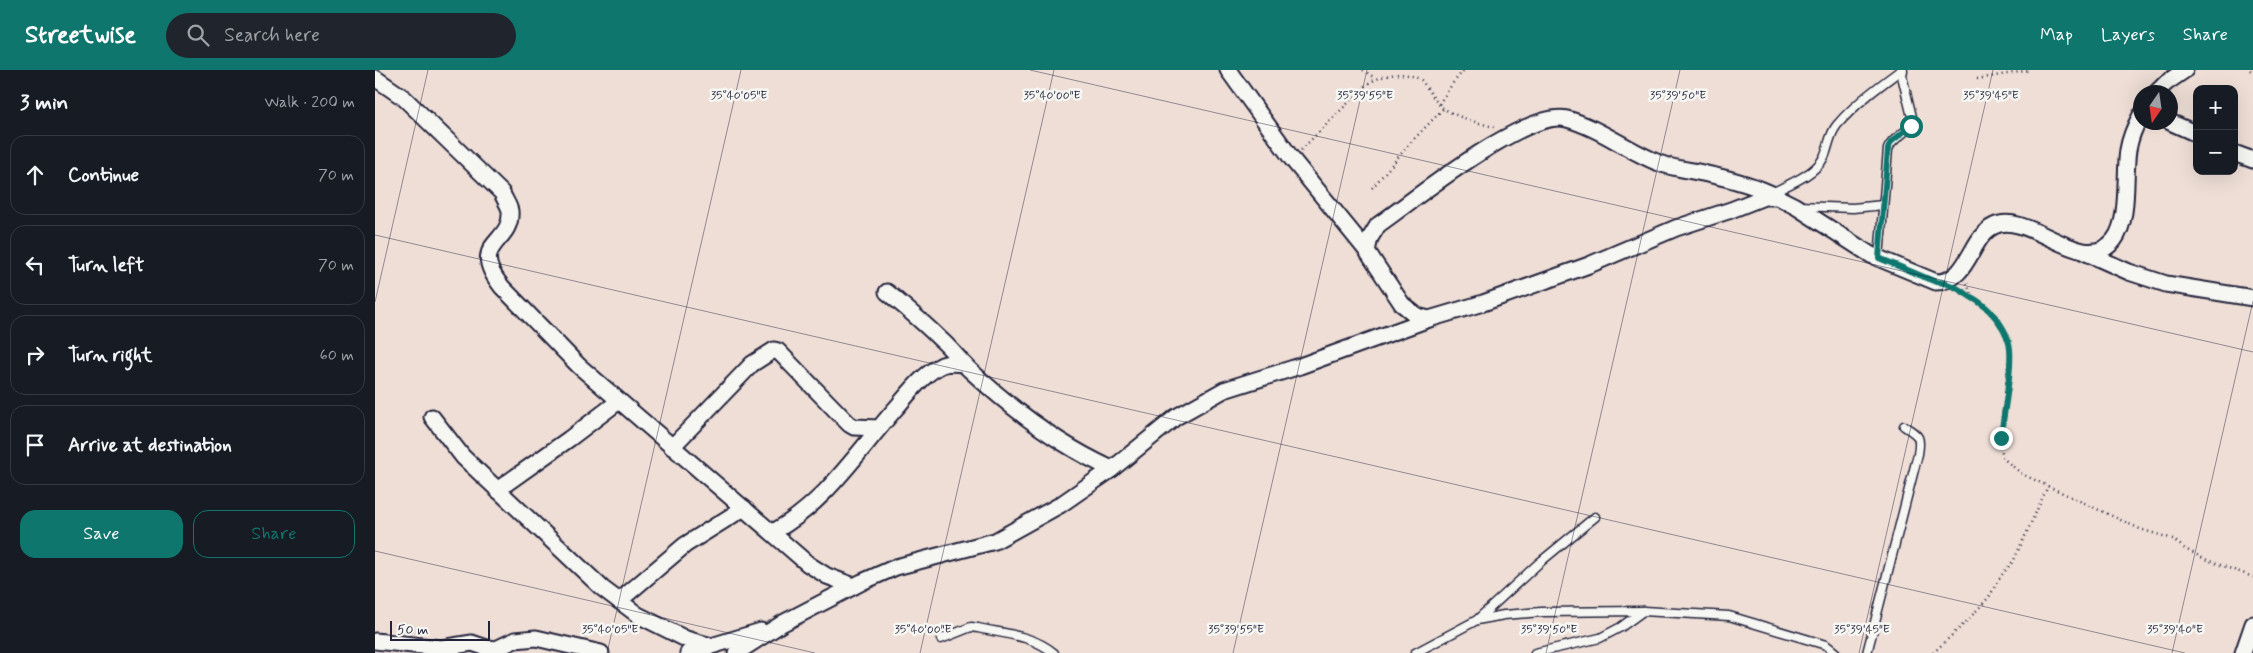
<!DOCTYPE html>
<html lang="en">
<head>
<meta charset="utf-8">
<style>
  :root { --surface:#171b24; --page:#20242c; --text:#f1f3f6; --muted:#9ea1a6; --line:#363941; --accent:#0f766e }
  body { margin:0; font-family:Mynerve,sans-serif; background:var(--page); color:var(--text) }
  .controls { position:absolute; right:15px; top:15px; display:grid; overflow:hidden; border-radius:10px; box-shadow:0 5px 20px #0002 }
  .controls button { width:45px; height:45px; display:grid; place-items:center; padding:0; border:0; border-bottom:1px solid var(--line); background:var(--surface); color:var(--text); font:25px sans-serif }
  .compass { position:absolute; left:1758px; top:15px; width:45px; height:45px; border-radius:50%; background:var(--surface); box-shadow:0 5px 20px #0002; rotate:193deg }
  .scale { position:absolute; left:15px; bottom:12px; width:100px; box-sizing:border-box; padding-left:5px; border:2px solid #22223b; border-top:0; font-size:14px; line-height:18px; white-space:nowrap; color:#22223b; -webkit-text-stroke:4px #f6f6f2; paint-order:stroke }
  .stop { position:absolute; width:15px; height:15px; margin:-11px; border:4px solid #0f766e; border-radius:50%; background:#fff }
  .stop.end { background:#0f766e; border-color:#fff; box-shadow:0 1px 5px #0008 }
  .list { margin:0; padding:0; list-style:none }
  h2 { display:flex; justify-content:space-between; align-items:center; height:65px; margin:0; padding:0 20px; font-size:21px }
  h2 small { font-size:16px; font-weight:400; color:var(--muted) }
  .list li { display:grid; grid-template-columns:32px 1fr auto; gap:15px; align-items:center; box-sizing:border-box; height:80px; margin:0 10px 10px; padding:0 10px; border:1px solid var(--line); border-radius:15px }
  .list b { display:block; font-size:19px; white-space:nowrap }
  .list em { font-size:16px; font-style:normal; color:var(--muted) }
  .actions { display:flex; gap:10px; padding:15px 20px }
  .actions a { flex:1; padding:11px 0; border:1px solid var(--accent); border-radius:15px; text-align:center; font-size:18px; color:var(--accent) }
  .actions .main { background:var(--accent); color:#fff }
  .icon { flex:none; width:28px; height:28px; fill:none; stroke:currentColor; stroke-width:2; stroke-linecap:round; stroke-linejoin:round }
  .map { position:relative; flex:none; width:1878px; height:583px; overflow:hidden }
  header { display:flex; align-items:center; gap:30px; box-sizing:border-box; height:70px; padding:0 25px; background:var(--accent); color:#fff }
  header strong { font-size:24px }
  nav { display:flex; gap:28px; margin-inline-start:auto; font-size:18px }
  .search { width:350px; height:45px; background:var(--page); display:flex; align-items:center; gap:12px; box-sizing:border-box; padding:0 18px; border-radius:28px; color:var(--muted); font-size:19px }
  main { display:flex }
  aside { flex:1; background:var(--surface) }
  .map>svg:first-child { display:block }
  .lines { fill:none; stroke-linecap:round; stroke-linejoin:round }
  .service-casing { stroke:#22223b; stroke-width:11 }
  .minor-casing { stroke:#22223b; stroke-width:19 }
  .path { stroke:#22223b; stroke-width:2.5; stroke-dasharray:1 4; stroke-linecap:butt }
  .service { stroke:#f6f6f2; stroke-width:8 }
  .minor { stroke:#f6f6f2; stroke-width:15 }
  .route { stroke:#0f766e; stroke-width:6 }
  .ticks { fill:none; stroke:#22223b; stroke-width:1; stroke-opacity:0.45 }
  .ticks-label { font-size:12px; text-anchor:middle; fill:#22223b; stroke:#f6f6f2; stroke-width:5; stroke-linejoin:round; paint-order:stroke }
</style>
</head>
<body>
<header>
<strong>Streetwise</strong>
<div class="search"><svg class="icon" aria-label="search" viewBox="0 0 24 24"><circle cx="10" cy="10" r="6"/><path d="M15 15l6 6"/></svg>Search here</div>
<nav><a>Map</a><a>Layers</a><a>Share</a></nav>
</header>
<main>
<aside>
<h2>3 min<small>Walk · 200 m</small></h2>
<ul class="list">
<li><svg class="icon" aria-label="ahead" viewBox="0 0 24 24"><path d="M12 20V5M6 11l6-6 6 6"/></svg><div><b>Continue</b></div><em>70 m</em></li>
<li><svg class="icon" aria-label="left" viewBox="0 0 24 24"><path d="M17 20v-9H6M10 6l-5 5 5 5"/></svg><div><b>Turn left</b></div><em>70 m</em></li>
<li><svg class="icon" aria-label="right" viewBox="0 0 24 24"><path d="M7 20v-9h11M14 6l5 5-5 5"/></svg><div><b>Turn right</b></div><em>60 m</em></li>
<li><svg class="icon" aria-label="arrive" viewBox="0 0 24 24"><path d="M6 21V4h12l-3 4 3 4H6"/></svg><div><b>Arrive at destination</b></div></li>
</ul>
<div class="actions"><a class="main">Save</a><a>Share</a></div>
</aside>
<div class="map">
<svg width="1878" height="583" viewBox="0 0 1878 583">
  <rect width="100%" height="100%" fill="#eeded6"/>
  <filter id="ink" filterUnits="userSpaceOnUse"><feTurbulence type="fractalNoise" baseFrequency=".02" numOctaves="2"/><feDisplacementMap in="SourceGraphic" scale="10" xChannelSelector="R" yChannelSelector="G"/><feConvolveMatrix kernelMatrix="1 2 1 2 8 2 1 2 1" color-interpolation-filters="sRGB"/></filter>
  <g filter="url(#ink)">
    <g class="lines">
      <g class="service-casing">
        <g id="service">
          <path d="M1395 124C1412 115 1440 105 1449 87 1454 76 1454 65 1462 55 1481 33 1503 17 1526 0"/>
          <path d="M1423 136 1478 138 1508 135"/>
          <path d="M1504 188 1513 79C1518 66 1533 64 1538 51L1527 6 1528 0"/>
          <path d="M1103 549 1164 493 1220 447"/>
          <path d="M566 569 596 557 603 558C630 564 657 565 679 583"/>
          <path d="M1040 583 1102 550 1129 545 1166 542 1268 541 1354 546 1451 575 1461 583"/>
          <path d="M1160 583 1225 568 1246 557 1268 541"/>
          <path d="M1492 583 1543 384C1546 366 1544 366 1529 356"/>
        </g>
      </g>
      <g class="minor-casing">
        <g id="minor">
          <path d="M853 0 917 89 992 181 1027 234 1042 246 1054 249"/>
          <path d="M0 8 29 28 127 123C129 129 134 135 135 141 138 175 91 172 127 217L204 296 433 494 452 506 479 516"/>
          <path d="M1782 22 1791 13 1810 0"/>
          <path d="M1795 52 1822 64"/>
          <path d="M1859 83 1878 90"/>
          <path d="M992 181 995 168 1003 155C1039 130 1152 38 1192 49 1225 58 1253 81 1284 93 1300 99 1316 100 1332 104 1356 109 1379 115 1401 126"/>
          <path d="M1709 182 1754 202 1791 214 1878 228"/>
          <path d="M512 222C530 237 548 252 564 268 576 278 585 291 596 301 639 341 684 375 737 399"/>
          <path d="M57 347 88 387 227 518 263 545 311 569 336 576"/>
          <path d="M297 377 377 294 399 280 403 281 474 354 479 357 504 358"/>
          <path d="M122 420 194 369 244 331"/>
          <path d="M398 462C451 433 483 381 522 337 535 322 548 304 567 295 574 292 581 293 589 294"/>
          <path d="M244 531 310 475 369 438"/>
          <path d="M0 571 66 578 97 573 112 578 121 579 140 570 161 568 226 583"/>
          <path d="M313 583 386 561"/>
          <path d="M361 583 408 553 487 512 521 497 620 471 685 435 737 399 801 347 849 320 925 296 1054 249 1108 233 1214 195 1301 158 1356 140 1389 127H1402L1420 136 1496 185 1561 212C1594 212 1595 167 1619 156 1653 139 1709 208 1739 170 1755 149 1749 106 1753 80 1755 68 1760 56 1766 45"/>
          <path d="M1868 583 1878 554"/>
        </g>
      </g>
      <g class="path">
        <path d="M988 0 1000 8"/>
        <path d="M1875 0 1878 3"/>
        <path d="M1602 9 1656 0"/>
        <path d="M1064 34 1078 13 1089 0"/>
        <path d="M926 80 991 15C1006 4 1031 0 1046 10 1053 18 1059 31 1068 38 1081 47 1103 53 1119 57"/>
        <path d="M997 118 1037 71 1069 38"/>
        <path d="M1592 213 1597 227"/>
        <path d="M1583 219C1608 233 1630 251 1635 281L1625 368 1626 379 1629 389 1647 404 1765 459 1798 469 1810 479 1832 490 1878 507"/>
        <path d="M1558 583 1592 551 1614 527 1626 506 1639 490 1673 416"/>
      </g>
      <use href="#service" class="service"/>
      <use href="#minor" class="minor"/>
    </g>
  </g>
  <g class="lines" filter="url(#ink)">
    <path class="route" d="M1536 56 1516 72 1513 79 1504 188 1561 212C1574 212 1585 220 1596 227 1613 236 1629 254 1634 273 1639 293 1628 345 1626 368"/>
  </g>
  <path class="ticks" d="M655 0 1878 282M0 165 1810 583M0 232 53 0M0 481 440 583M232 583 366 0M545 583 679 0M858 583 992 0M1171 583 1305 0M1484 583 1618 0M1797 583 1878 231"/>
  <g class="ticks-label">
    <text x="364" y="29">35°40'05"E</text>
    <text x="677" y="29">35°40'00"E</text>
    <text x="990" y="29">35°39'55"E</text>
    <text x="1616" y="29">35°39'45"E</text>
    <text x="1303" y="29">35°39'50"E</text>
    <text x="235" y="563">35°40'05"E</text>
    <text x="548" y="563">35°40'00"E</text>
    <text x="861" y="563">35°39'55"E</text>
    <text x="1174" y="563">35°39'50"E</text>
    <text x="1487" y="563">35°39'45"E</text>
    <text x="1800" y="563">35°39'40"E</text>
  </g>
</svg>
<div class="controls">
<button>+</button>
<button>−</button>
</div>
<svg class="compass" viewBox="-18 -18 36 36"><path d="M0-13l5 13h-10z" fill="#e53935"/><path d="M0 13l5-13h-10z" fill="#9ea1a6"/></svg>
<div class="scale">50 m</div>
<div class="stop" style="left:1536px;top:56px"></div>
<div class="stop end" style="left:1626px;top:368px"></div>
</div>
</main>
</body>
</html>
